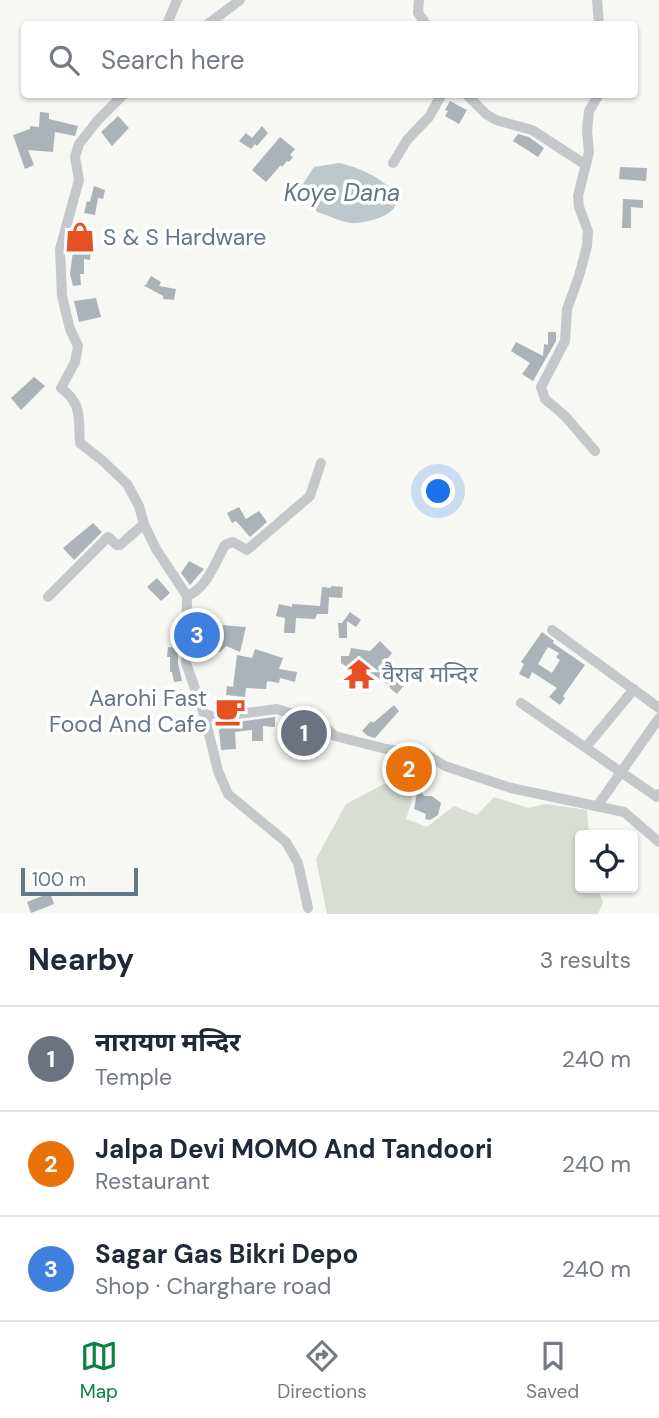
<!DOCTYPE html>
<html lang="en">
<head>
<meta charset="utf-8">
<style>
  :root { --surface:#fff; --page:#f6f6f7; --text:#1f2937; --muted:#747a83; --line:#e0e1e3; --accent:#0b8043 }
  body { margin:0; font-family:"DM Sans","Noto Sans Devanagari",sans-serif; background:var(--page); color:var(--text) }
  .controls { position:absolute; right:21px; bottom:21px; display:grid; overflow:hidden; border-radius:7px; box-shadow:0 2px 5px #0004 }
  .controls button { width:63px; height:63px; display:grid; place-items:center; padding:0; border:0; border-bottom:2px solid var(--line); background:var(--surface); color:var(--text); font:35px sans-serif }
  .scale { position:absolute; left:21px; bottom:18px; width:117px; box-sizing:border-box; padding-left:7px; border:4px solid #657785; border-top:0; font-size:19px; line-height:24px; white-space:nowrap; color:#657785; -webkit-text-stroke:5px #fff; paint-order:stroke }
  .you { position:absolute; left:439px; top:492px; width:24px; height:24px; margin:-18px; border:5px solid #fff; border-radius:50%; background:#1a73e8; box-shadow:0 0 0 10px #1a73e833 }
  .badge { display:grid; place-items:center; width:46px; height:46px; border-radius:50%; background:var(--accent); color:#fff; font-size:23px; font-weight:700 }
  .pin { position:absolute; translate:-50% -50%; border:4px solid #fff; box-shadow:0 2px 7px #0006 }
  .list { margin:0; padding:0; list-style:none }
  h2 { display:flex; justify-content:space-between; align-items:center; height:91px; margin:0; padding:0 28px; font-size:30px }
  h2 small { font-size:23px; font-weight:400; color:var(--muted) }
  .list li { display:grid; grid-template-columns:46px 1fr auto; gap:21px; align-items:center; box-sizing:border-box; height:105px; padding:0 28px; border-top:2px solid var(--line) }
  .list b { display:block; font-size:26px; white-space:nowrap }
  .list p { margin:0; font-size:23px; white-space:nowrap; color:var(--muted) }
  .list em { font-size:23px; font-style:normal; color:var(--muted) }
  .icon { flex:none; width:38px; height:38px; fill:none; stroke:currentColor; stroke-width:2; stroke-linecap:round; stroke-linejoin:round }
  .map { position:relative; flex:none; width:659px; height:914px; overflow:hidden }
  .search { position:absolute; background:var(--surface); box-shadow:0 2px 5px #0004; left:21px; right:21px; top:21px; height:77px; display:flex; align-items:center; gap:18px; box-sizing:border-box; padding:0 24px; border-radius:7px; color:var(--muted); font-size:26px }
  .sheet { height:406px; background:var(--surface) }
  nav { display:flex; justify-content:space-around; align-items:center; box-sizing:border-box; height:98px; border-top:2px solid var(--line); background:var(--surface); font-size:19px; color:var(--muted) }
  nav a { display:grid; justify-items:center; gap:4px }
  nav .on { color:var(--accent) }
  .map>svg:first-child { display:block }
  .green { fill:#d8ded4 }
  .water { fill:#bcc8cc }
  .building { fill:#abb3b9; fill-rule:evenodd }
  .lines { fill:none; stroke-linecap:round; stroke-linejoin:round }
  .minor { stroke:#c4c8cb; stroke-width:10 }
  .labels { text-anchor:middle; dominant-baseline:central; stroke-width:7; stroke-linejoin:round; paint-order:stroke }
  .poi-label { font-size:23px; fill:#657785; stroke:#fff; text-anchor:start }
  .water-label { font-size:24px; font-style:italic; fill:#617882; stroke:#fff }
</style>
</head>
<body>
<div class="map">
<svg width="659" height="914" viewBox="0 0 659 914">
  <rect width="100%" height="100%" fill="#f7f7f3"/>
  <path class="green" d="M411 783 412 802 406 819 427 827 454 806 477 815 494 797 529 808 546 804 587 810 589 835H580V888H597L603 902 598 914H327L316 859 346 804 384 784Z"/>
  <path class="water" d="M339 163C357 167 382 177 393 192 408 213 369 223 354 223 342 223 328 215 317 212L303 184 314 167Z"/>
  <g class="building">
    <path d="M450 101 467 110 459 124 445 116 448 111 445 110Z"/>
    <path d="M40 112 49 113V119L78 126 75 136 55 132 53 152 28 150 34 165 25 169 13 135 30 129V126L39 127Z"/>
    <path d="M118 116 129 128 112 146 101 132Z"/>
    <path d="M262 126 268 133 257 146 255 144 251 149 239 141 246 133 252 138Z"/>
    <path d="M518 134 529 137 544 148 538 157 513 141Z"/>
    <path d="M280 137 295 149 290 155 293 157 289 162 287 161 282 167 281 165 266 182 252 170Z"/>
    <path d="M620 167 647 168 646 181 619 179Z"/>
    <path d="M94 186 105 190 103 199 98 198 95 215 84 213 87 201 90 202Z"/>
    <path d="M623 199 643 200V208L631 207V228H622Z"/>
    <path d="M74 244 91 247 90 260 84 259V274H80L81 285 73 286 70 274Z"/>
    <path d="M151 276 161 282 159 286 176 289 174 300 163 299V296L143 285H146Z"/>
    <path d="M96 298 101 317 79 322 74 301Z"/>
    <path d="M548 332H556V341L533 381 522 374 530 363 511 351 516 342 543 356 544 344 548 345Z"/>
    <path d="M34 377 45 386 21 410 11 398Z"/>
    <path d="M239 507 246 519 259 511 267 522 250 537 236 521 232 523 227 513Z"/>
    <path d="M93 523 102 532 74 560 63 548Z"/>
    <path d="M189 561 204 569 190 585 181 573Z"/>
    <path d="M157 578 170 593 161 601 147 587Z"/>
    <path d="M331 586 343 587 342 598 329 597 328 614H317L315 619 296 618 295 633H284L285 618 276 616 279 604 292 607V604L320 606 322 587 331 588Z"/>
    <path d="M350 612 361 620 356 627 347 621V638H339L338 623H342Z"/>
    <path d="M195 616 208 617 207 629 221 630 222 625 246 627 240 652 226 646 220 652 210 651V658H200V642H194Z"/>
    <path d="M542 632 554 641 553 643 585 665 563 696 565 698 560 705 549 697 557 688 532 672 529 679 519 674 524 664 521 662ZM548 647 559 653 556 657 560 660 552 673 538 664Z"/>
    <path d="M380 641 392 653 383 664 394 671 398 666 403 671 396 679 404 685 397 694 389 687 390 686 371 673 366 671 362 677 341 663V656H349L351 648 370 651Z"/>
    <path d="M168 647 178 648V663L182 681 174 682 172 672H170V657H167Z"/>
    <path d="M255 649 283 658 279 669 297 672 295 682 280 678 279 683 267 681 266 689 246 688 245 697 226 695 227 686 233 687 237 655 252 658Z"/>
    <path d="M394 705 399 711 375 738 368 736 362 731 371 721 373 723Z"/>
    <path d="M275 717V727L263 726V741H252V730L235 732 236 749 221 750 219 730 222 727 216 728 215 725 221 724 222 727V724Z"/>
    <path d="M418 788 424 796H432L441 803 438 815 430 820 425 819 426 814 414 809Z"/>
    <path d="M50 893 54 904 31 913 27 902Z"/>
  </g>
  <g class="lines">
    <g class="minor">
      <path d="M419 0 418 13 426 24"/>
      <path d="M597 0 599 24"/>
      <path d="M167 24 177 0"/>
      <path d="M208 24 240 0"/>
      <path d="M124 94 98 120 79 144 75 157 79 180 60 249 62 296 70 329 78 346 75 362 61 388C83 404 78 418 80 443L103 461 127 484 139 506 144 524 156 549 187 596 186 663 204 714 218 771 228 794 286 842 298 863 308 908"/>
      <path d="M466 94 486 114 496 120 532 130 586 165"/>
      <path d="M393 163 407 140 429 117 442 94"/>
      <path d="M595 451 565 416 545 399 541 387 565 341 567 309 579 276 587 246 588 231 579 207 578 196 589 152 587 131 589 111 599 94"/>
      <path d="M187 596C207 588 215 563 225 545L233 542 247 550 310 496 321 463"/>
      <path d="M48 597 108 537 117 545H120L144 524"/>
      <path d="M552 630 659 708"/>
      <path d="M521 703 657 797 659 794"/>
      <path d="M204 714 215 717 277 709 309 719 319 722 335 736 386 749 427 755 445 766 511 788 624 812 659 842"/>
      <path d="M586 747 634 689"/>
      <path d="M598 805 659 718"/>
    </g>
  </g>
  <defs>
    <g id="shop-bare" transform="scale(2.415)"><path d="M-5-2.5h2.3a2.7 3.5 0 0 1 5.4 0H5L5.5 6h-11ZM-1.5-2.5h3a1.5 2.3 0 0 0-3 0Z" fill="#e75023" stroke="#fff" stroke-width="2.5" paint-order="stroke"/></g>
    <g id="temple-bare" transform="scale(2.415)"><path d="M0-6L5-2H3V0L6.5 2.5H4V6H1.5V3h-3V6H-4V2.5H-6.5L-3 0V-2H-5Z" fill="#e75023" stroke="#fff" stroke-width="2.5" paint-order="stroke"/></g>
    <g id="cafe-bare" transform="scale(2.415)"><path d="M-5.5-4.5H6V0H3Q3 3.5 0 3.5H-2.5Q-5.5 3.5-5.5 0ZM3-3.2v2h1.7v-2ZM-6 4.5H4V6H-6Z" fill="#e75023" stroke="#fff" stroke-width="2.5" paint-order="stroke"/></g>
  </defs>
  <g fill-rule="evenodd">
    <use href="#shop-bare" x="80" y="237"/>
    <use href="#temple-bare" x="359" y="674"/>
    <use href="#cafe-bare" x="230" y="711"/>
  </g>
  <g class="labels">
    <g class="poi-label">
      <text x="103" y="237">S &amp; S Hardware</text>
      <text x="382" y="674">वैराब मन्दिर</text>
      <text x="207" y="698" text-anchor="end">Aarohi Fast<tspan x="207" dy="26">Food And Cafe</tspan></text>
    </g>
    <g class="water-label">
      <text x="342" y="192">Koye Dana</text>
    </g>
  </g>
</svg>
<div class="controls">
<button><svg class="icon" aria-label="locate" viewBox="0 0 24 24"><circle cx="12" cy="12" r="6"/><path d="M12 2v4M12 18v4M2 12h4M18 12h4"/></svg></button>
</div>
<div class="scale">100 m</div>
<div class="you"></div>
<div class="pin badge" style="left:304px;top:733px;background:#6b7280">1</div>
<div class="pin badge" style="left:409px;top:769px;background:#e8710a">2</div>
<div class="pin badge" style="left:197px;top:635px;background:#3f7fe0">3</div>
<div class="search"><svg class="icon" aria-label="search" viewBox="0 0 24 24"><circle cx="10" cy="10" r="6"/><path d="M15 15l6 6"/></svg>Search here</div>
</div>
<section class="sheet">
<h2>Nearby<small>3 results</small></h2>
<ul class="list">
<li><span class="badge" style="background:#6b7280">1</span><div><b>नारायण मन्दिर</b><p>Temple</p></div><em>240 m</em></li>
<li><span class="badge" style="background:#e8710a">2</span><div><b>Jalpa Devi MOMO And Tandoori</b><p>Restaurant</p></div><em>240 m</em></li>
<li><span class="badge" style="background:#3f7fe0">3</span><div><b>Sagar Gas Bikri Depo</b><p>Shop · Charghare road</p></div><em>240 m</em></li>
</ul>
</section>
<nav>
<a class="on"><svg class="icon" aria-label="map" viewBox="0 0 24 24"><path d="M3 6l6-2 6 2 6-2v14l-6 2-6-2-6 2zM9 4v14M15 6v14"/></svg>Map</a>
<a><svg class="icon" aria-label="directions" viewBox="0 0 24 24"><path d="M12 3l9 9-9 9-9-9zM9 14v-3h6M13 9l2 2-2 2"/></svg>Directions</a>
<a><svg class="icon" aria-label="saved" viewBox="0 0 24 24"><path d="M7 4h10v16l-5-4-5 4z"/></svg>Saved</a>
</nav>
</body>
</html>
